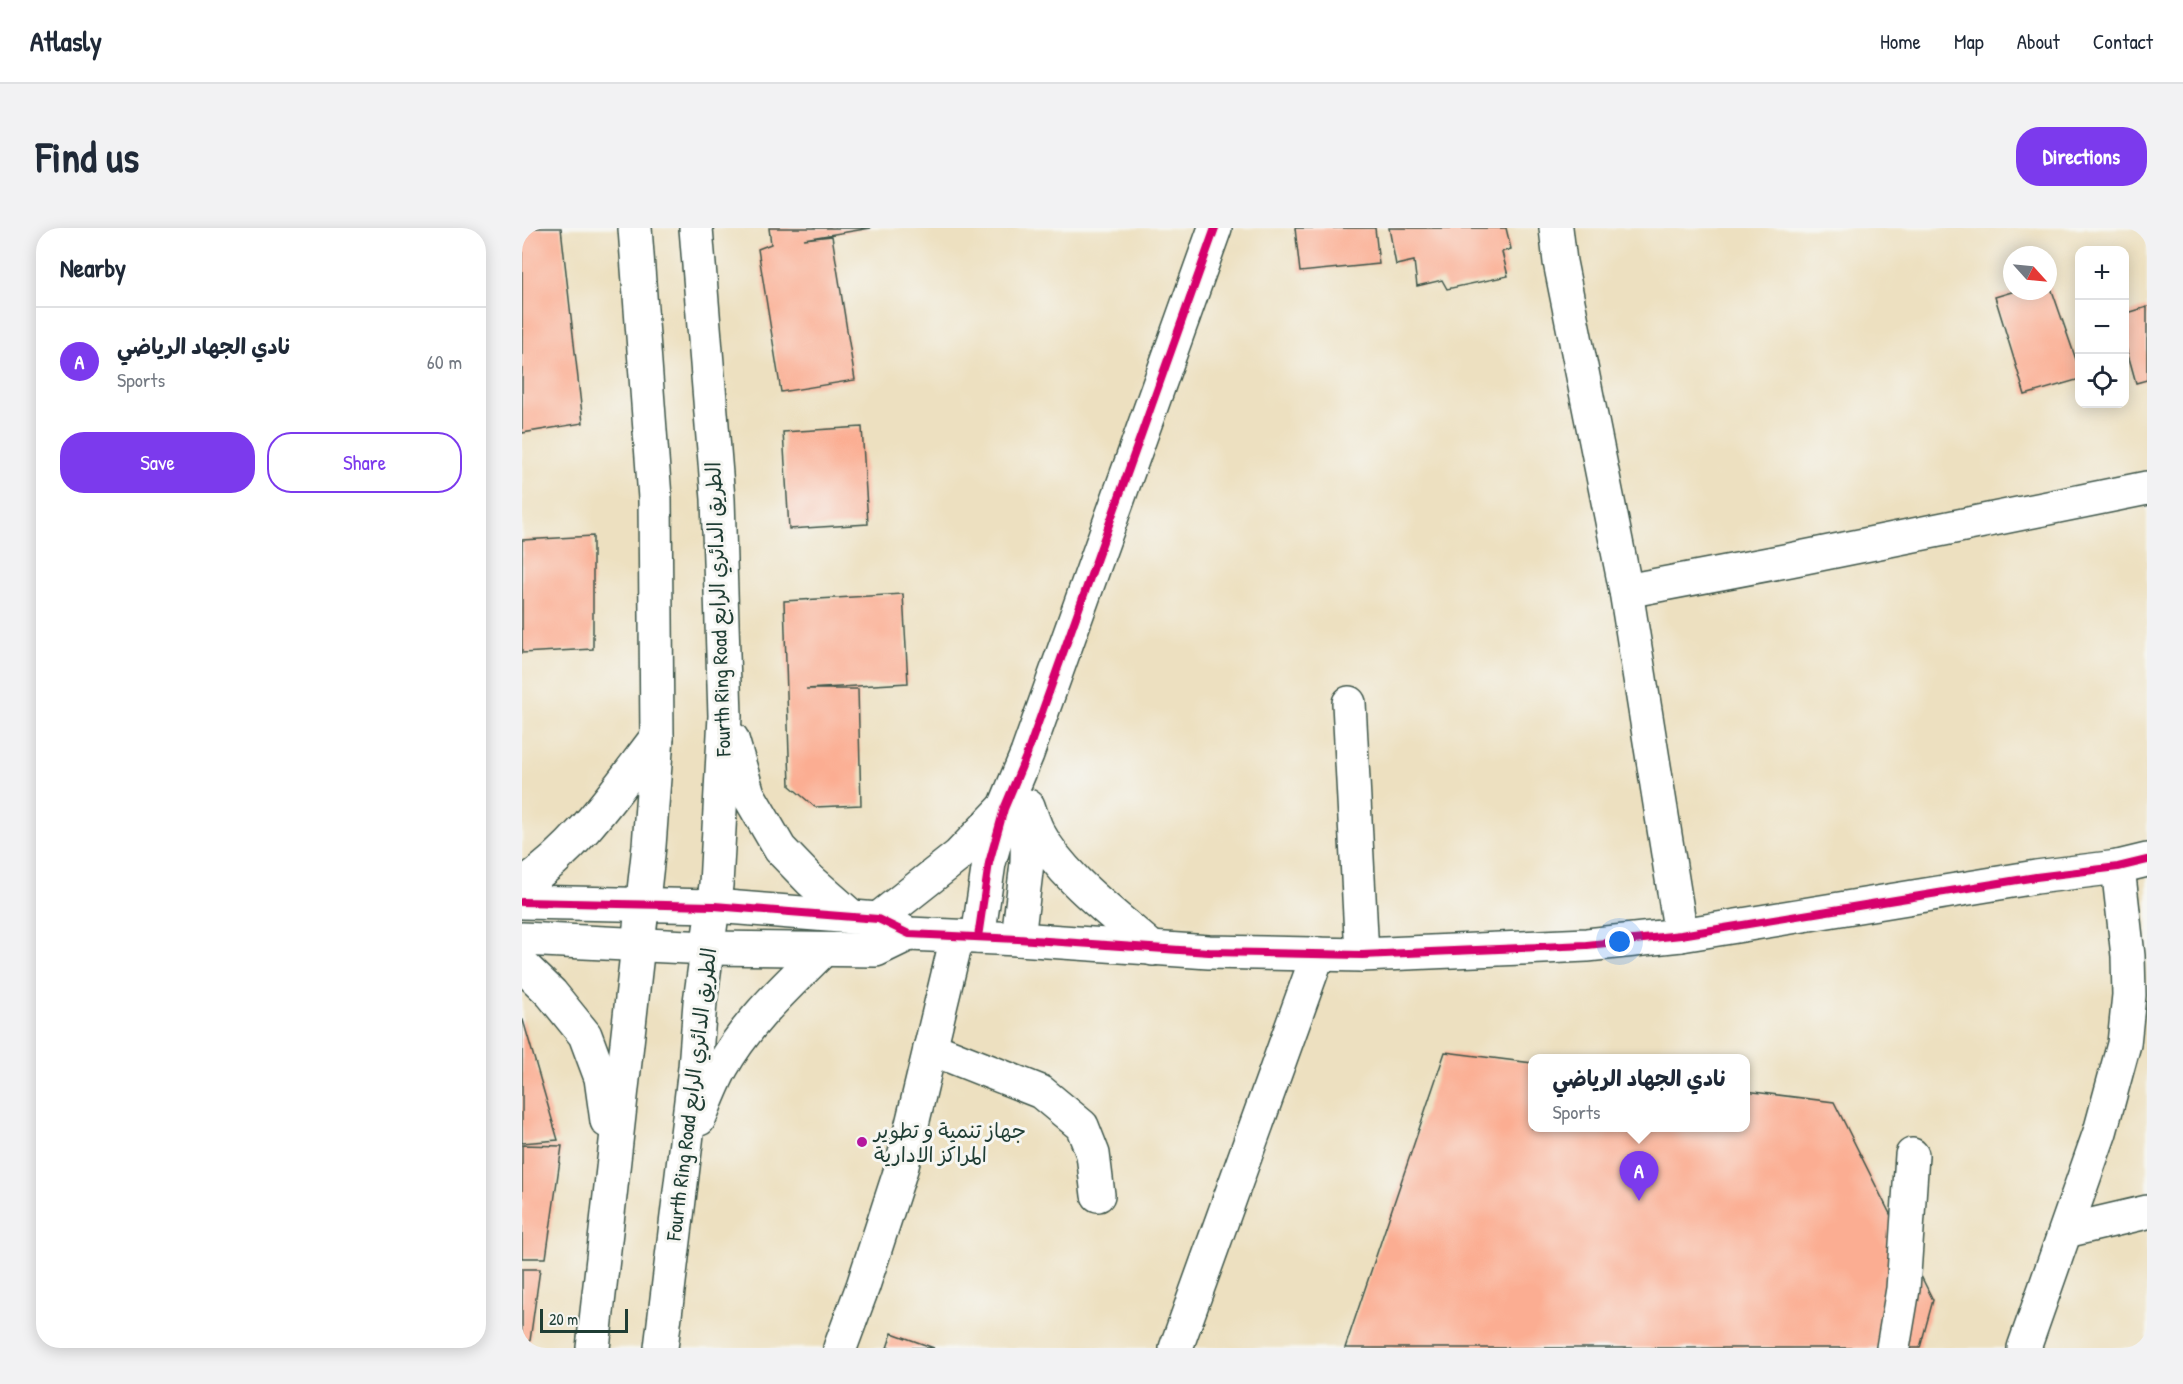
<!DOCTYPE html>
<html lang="en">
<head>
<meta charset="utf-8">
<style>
  :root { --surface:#fff; --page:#f2f2f3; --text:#1f2937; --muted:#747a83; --line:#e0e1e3; --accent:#7c3aed }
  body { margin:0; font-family:"Patrick Hand","Playpen Sans Arabic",sans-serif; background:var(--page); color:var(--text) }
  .controls { position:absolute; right:18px; top:18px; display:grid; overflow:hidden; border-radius:12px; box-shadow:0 3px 15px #0003 }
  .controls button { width:54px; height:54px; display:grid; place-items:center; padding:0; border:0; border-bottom:2px solid var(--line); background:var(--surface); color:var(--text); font:30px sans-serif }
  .compass { position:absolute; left:1481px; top:18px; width:54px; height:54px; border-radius:50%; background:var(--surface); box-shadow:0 3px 15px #0003; rotate:117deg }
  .scale { position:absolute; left:18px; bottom:15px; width:88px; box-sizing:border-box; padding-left:6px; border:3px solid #1f3d34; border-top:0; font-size:16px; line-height:21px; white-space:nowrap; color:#1f3d34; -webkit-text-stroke:4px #f6f6f2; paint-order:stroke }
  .you { position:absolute; left:1098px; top:714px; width:21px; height:21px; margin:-15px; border:4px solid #fff; border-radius:50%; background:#1a73e8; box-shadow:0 0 0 9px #1a73e833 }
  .badge { display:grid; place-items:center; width:39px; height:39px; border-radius:50%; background:var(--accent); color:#fff; font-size:20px; font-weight:700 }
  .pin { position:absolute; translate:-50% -50px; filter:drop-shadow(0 2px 3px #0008) }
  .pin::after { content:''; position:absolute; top:32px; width:21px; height:18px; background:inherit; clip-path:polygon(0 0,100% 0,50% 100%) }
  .popup { position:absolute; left:1006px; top:826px; width:222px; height:78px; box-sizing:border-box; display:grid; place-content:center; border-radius:12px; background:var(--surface); filter:drop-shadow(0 2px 4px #0005); font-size:20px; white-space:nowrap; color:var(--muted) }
  .popup b { font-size:22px; color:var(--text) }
  .popup::after { content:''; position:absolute; left:50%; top:100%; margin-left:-12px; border:12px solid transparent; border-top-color:var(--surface) }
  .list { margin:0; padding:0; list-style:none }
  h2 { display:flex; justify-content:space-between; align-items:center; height:78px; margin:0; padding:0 24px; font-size:26px }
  h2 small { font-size:20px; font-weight:400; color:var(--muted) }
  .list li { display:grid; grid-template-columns:39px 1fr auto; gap:18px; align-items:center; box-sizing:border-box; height:108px; padding:0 24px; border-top:2px solid var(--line) }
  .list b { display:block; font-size:22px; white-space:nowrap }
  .list p { margin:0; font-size:20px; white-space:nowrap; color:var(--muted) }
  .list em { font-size:20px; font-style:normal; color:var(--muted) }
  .actions { display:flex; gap:12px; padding:18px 24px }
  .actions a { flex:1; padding:14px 0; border:2px solid var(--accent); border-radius:24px; text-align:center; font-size:21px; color:var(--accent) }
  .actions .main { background:var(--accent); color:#fff }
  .icon { flex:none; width:33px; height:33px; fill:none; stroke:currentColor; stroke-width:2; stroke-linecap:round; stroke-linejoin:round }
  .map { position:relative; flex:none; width:1625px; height:1120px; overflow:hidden; border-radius:24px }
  header { display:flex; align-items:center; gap:36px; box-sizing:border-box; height:84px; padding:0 30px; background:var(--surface); border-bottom:2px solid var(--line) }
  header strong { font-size:28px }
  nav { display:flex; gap:33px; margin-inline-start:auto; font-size:21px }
  .intro { display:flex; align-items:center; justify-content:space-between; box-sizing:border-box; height:144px; padding:0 36px }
  h1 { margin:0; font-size:42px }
  .button { padding:15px 27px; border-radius:24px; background:var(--accent); color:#fff; font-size:21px; font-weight:700 }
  main { display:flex; gap:36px; padding:0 36px }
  aside { flex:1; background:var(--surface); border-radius:24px; box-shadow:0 3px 15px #0003 }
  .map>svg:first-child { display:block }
  .building { fill:#fbad92 }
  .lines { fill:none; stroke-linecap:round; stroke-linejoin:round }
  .minor-casing { stroke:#3e5549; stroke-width:36 }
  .major-casing { stroke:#3e5549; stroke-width:36 }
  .minor { stroke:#fff; stroke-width:33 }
  .major { stroke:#fff; stroke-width:33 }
  .cycleway-casing { stroke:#f6f6f2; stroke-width:11 }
  .cycleway { stroke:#d6006c; stroke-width:8 }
  .poi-dot { fill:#b5179e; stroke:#f6f6f2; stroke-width:2 }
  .labels { text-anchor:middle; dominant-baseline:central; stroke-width:6; stroke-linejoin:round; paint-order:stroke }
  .street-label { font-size:21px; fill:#1f3d34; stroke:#f6f6f2 }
  .poi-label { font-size:21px; fill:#1f3d34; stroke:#f6f6f2; text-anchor:start }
</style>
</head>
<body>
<header>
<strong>Atlasly</strong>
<nav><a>Home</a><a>Map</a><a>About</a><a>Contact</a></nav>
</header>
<div class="intro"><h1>Find us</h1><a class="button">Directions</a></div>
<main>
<aside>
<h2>Nearby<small></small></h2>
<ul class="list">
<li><span class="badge">A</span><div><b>نادي الجهاد الرياضي</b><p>Sports</p></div><em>60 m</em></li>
</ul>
<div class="actions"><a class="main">Save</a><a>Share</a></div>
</aside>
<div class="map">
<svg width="1625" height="1120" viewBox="0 0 1625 1120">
  <rect width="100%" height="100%" fill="#f6f6f2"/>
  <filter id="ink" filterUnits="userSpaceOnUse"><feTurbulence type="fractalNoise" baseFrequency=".0167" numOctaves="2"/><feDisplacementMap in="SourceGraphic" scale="12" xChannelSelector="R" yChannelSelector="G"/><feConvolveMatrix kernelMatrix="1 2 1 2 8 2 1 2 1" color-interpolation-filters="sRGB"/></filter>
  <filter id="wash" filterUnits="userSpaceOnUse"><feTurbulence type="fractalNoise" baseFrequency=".008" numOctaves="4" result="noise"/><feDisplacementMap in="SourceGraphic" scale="24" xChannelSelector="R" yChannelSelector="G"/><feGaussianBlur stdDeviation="1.35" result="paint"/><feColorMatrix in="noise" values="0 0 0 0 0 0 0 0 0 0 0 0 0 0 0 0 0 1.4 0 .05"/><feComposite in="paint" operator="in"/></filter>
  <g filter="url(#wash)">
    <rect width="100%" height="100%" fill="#ede0c0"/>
    <g id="blocks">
      <g class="building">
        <path d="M0 0H39L61 195 0 205Z"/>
        <path d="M247 0H349L282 11 310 8 333 152 259 164 236 21 249 16Z"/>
        <path d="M773 0H853L857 36 778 44Z"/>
        <path d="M867 0H984L989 21 980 24 986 48 925 61 920 52 895 58 892 33 874 37Z"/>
        <path d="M1526 51 1558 143V151L1503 167 1473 69 1493 63H1526Z"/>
        <path d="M1625 79V152L1614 155 1602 112V86Z"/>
        <path d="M340 199 346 296 267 301 261 204Z"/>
        <path d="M71 308V421L0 425V312Z"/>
        <path d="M381 366 386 455 284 461H336L339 577 293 579 268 558 262 373Z"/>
        <path d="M0 792H1L36 912 0 915Z"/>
        <path d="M923 824 1010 835V900H1224V863L1312 874 1411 1072 1398 1120H823Z"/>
        <path d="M0 917 40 918 24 1030H0Z"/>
        <path d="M0 1041H18L7 1120H0Z"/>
        <path d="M370 1105 412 1120H365Z"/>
      </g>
    </g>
  </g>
  <g filter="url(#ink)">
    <use href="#blocks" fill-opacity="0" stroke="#3e5549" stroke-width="1.5"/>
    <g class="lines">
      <g class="minor-casing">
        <g id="minor">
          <path d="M1034 0 1038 34 1104 363 1159 707"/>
          <path d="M1104 363 1268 332 1625 260"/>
          <path d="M827 475 840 727"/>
          <path d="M506 578C509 587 512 596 516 604 540 650 593 687 631 721"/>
          <path d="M0 674 192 678 356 691 387 706 496 711 687 724 840 727 1065 717 1159 707 1514 649 1596 639 1625 632"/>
          <path d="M356 691 437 627 480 582"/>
          <path d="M456 709 467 635 482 581 505 526 693 0"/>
          <path d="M0 711 186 720 354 722 387 706"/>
          <path d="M496 711 505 635 506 585"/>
          <path d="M408 820 519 864 560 898 571 926 576 967"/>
          <path d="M1544 1003 1625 984"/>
          <path d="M318 1120 341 1058 380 938 435 709"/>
          <path d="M654 1120 796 726"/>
          <path d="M1371 1120 1381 1061 1390 927"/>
          <path d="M1502 1120 1578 904 1602 816 1607 767 1606 728 1596 639"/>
        </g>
      </g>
      <g class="major-casing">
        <g id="major">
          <path d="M210 511 226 566 258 621 288 652 330 689"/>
          <path d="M0 657C56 620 95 561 135 509"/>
          <path d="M0 737 29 765 63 807 79 850 85 893"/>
          <path d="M177 891C184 874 191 855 200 839 225 794 265 758 301 722"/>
          <path d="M71 1120 127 618 135 509 133 270 113 0"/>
          <path d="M139 1120 173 840 178 774 194 657 203 488 196 271 174 0"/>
        </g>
      </g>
      <use href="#minor" class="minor"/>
      <use href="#major" class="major"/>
      <g class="cycleway-casing">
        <g id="cycleway">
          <path d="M0 674 192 678 356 691 387 706 496 711 687 724 840 727 1065 717 1159 707 1514 649 1596 639 1625 632"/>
          <path d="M456 709 467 635 482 581 505 526 693 0"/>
        </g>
      </g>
      <use href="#cycleway" class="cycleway"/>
    </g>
  </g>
  <circle class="poi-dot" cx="340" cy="914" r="6"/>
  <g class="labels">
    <g class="street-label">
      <text transform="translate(196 381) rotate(-92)">Fourth Ring Road الطريق الدائري الرابع</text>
      <text transform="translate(169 866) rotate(-83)">Fourth Ring Road الطريق الدائري الرابع</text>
    </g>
    <g class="poi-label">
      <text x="352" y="902">جهاز تنمية و تطوير<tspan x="352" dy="24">المراكز الادارية</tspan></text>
    </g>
  </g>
</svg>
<div class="controls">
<button>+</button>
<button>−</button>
<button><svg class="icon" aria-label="locate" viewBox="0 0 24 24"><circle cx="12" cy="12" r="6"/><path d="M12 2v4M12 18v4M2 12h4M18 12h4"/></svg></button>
</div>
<svg class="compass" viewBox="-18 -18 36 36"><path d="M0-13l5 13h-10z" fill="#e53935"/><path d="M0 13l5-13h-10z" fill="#747a83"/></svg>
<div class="scale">20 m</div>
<div class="you"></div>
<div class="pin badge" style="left:1117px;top:973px">A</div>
<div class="popup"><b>نادي الجهاد الرياضي</b>Sports</div>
</div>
</main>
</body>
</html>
